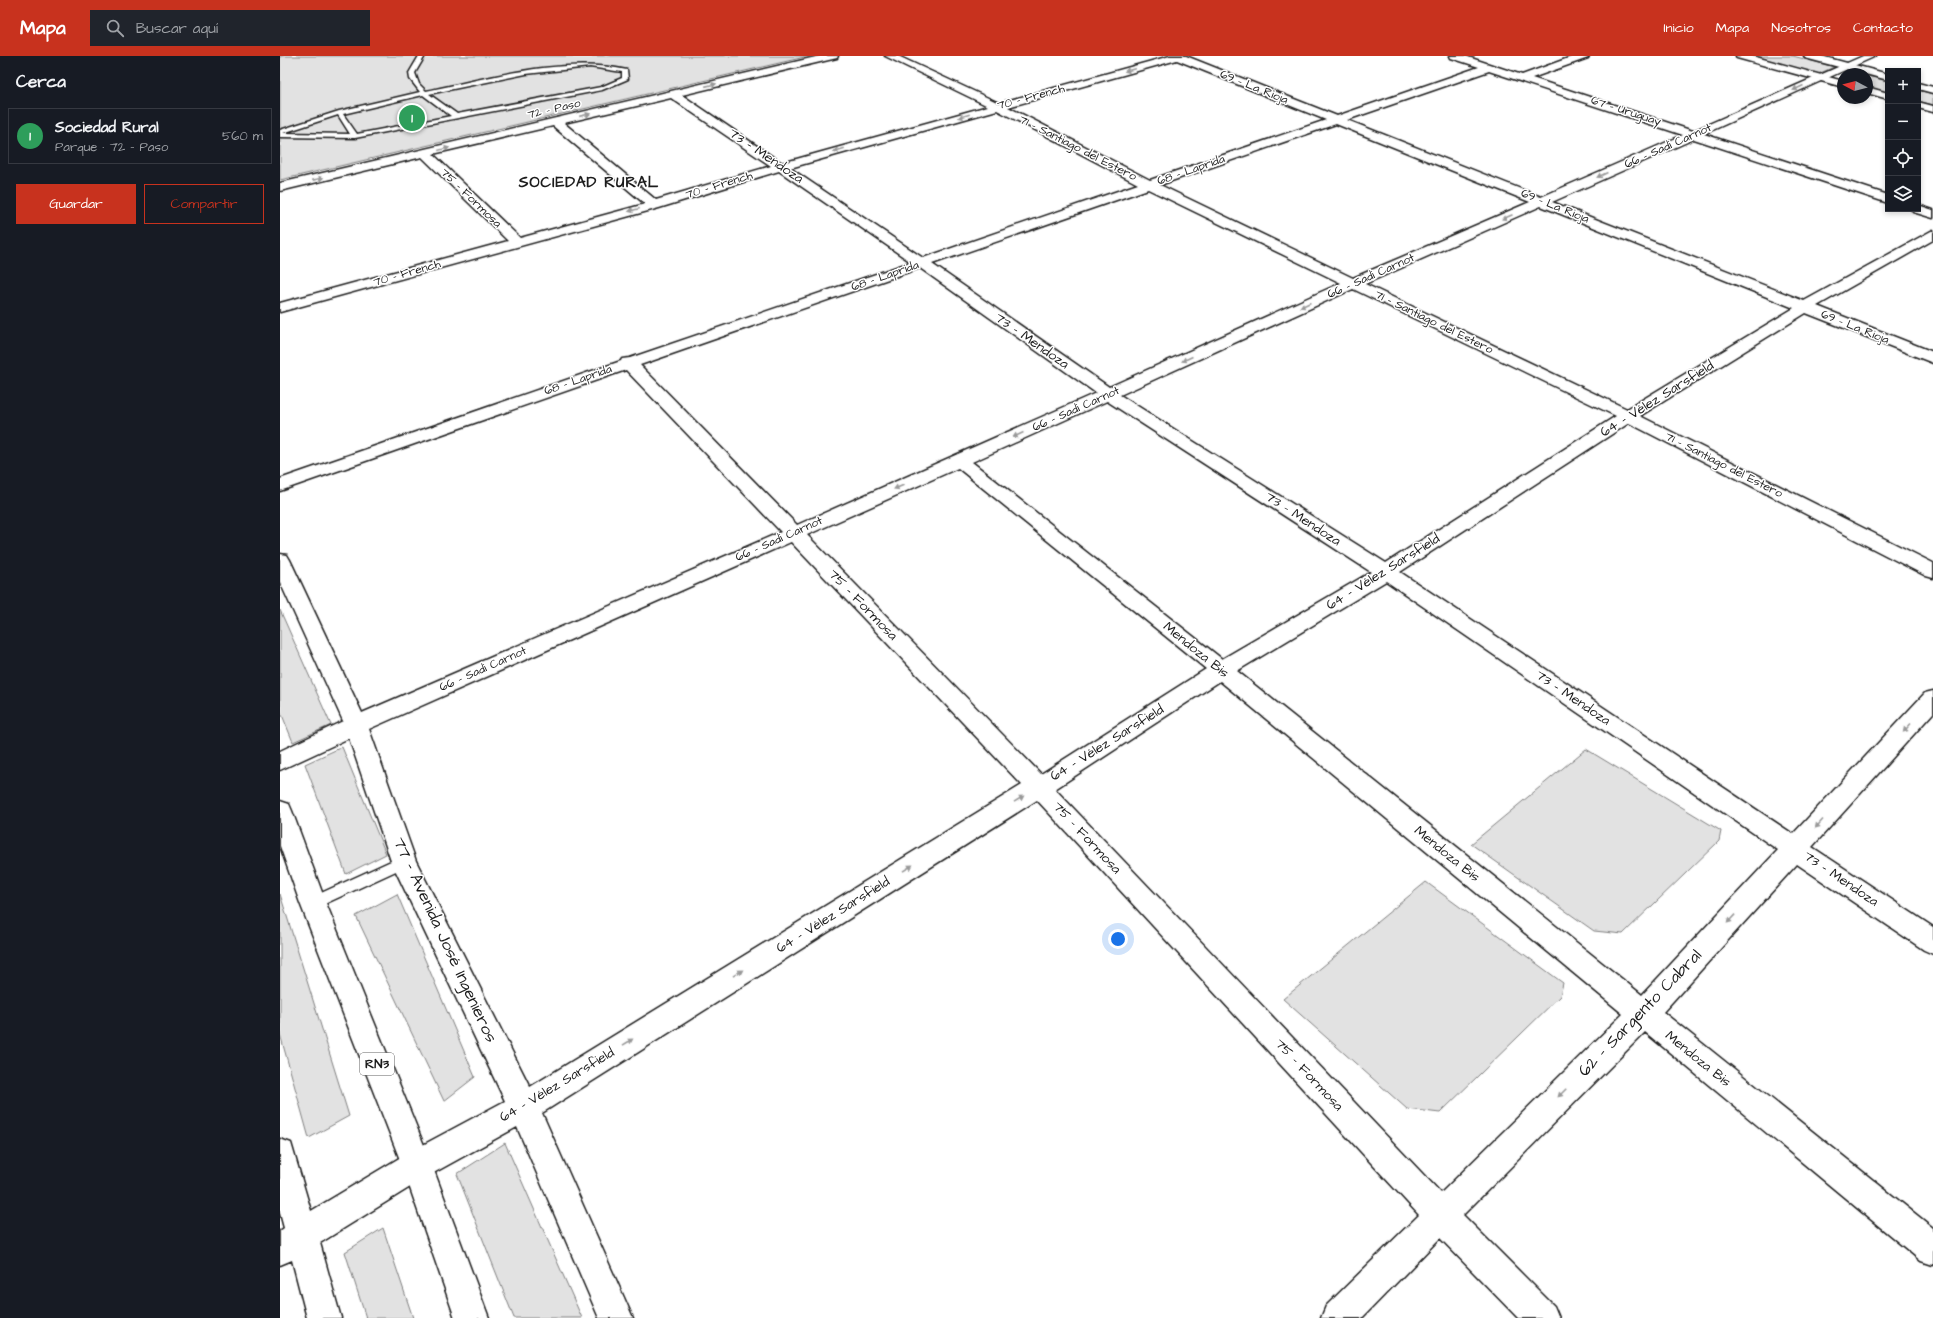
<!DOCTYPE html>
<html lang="es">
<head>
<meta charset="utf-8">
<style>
  :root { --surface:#171b24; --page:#20242c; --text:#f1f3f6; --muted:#9ea1a6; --line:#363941; --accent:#c8321e }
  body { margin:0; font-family:"Architects Daughter",sans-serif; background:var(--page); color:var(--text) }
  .controls { position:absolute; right:12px; top:12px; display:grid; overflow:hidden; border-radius:0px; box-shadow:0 2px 6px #0003 }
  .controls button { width:36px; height:36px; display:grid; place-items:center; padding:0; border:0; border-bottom:1px solid var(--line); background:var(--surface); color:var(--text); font:20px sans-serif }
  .compass { position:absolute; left:1557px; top:12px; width:36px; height:36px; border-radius:50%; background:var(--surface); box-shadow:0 2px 6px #0003; rotate:277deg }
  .you { position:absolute; left:838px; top:883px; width:14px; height:14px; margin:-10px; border:3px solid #fff; border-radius:50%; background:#1a73e8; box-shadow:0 0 0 6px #1a73e833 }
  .badge { display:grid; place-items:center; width:26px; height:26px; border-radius:50%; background:var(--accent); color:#fff; font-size:13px; font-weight:700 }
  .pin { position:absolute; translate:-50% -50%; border:2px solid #fff; box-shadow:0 1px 4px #0006 }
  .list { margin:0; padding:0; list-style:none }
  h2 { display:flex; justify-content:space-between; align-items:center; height:52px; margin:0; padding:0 16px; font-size:17px }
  h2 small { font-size:13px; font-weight:400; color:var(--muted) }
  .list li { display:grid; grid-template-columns:26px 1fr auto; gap:12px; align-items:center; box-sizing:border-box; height:56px; margin:0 8px 8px; padding:0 8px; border:1px solid var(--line); border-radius:0px }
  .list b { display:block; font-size:15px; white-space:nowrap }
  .list p { margin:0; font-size:13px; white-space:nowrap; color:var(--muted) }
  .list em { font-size:13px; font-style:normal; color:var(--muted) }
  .actions { display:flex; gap:8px; padding:12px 16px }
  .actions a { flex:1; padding:9px 0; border:1px solid var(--accent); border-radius:0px; text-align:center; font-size:14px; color:var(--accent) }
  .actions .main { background:var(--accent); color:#fff }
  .icon { flex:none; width:22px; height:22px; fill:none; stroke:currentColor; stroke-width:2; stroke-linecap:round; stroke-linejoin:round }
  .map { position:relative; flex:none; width:1653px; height:1262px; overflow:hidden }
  header { display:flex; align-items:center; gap:24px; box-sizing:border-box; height:56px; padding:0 20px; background:var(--accent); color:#fff }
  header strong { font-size:19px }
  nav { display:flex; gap:22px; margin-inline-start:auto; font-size:14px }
  .search { width:280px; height:36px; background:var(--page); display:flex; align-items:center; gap:10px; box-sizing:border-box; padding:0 14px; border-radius:0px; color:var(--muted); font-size:15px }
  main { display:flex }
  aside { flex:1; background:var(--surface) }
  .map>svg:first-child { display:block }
  .green { fill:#e2e2e2; stroke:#7f7f7f }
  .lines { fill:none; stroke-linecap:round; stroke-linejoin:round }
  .lane-casing { stroke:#1c1c1c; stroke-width:3 }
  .street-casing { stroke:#1c1c1c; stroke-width:3 }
  .secondary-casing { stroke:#1c1c1c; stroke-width:3 }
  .highway-casing { stroke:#1c1c1c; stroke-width:3 }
  .lane { fill:#fff; fill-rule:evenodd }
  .street { fill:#fff; fill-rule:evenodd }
  .secondary { fill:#fff; fill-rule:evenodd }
  .highway { fill:#fff; fill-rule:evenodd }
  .oneway { fill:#999 }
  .labels { text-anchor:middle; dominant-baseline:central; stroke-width:3; stroke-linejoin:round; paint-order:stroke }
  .far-street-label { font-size:12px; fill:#1c1c1c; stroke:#fff }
  .shield { fill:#fff; stroke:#606060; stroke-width:1 }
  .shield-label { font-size:13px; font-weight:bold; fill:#1c1c1c }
  .street-label { font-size:14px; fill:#1c1c1c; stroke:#fff }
  .far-district-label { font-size:15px; font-weight:bold; letter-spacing:1px; fill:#1c1c1c; stroke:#fff }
  .near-street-label { font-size:17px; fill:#1c1c1c; stroke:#fff }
</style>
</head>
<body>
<header>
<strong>Mapa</strong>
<div class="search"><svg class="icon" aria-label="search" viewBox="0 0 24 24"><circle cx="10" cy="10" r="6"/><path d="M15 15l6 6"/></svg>Buscar aquí</div>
<nav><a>Inicio</a><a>Mapa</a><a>Nosotros</a><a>Contacto</a></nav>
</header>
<main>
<aside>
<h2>Cerca<small></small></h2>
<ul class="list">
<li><span class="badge" style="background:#2e9e5b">1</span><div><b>Sociedad Rural</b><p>Parque · 72 - Paso</p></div><em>560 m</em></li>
</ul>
<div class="actions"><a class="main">Guardar</a><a>Compartir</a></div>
</aside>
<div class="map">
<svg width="1653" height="1262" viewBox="0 0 1653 1262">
  <rect width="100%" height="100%" fill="#fff"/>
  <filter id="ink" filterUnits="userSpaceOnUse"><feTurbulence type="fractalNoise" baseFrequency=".025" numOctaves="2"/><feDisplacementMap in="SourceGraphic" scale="8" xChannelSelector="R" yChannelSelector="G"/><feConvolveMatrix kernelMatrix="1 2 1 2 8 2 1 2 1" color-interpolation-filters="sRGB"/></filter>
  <g filter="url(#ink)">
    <g class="green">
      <path d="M0 0H529L0 124Z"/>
      <path d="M1474 0H1513L1554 11 1538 18Z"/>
      <path d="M1587 20 1608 25V37L1587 31Z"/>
      <path d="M1638 34 1653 38V49L1638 45Z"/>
      <path d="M0 554 51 669 13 686 0 654Z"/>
      <path d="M62 691 106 798 66 818 25 708Z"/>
      <path d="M1306 693 1441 775 1439 785 1343 878 1314 875 1191 788Z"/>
      <path d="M1146 826 1283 927 1280 940 1160 1057 1127 1053 1003 943Z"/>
      <path d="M0 838 69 1060 29 1082 0 978Z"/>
      <path d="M117 838 195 1021 164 1045 76 860Z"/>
      <path d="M225 1087 302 1262H234L177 1118Z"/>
      <path d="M103 1172 133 1262H86L65 1196Z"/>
    </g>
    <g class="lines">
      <g class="lane-casing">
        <g id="lane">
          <path d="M139 0H145L135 17 139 28 146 35C209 22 283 0 347 14L348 23 322 34 75 82 0 81V74L59 55 140 36 130 23 129 17ZM310 11 342 16V22L321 31 177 58 149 38 246 18ZM143 39 171 60 77 78 63 58ZM58 59 70 78 3 77Z"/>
          <path d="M124 799 129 801 131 805 129 809 38 851 33 853 28 851 26 847 28 843Z"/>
        </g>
      </g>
      <g class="street-casing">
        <g id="street">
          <path d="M540 0H558L557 2 402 39 502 107 708 50 605 0H618L719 47 890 0H906L1057 60 1199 11 1171 2 1170 0H1185L1242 19 1294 0H1309L1308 2 1252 22 1413 75 1583 0H1596L1424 78 1608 139V147L1414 83 1272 146 1524 245 1653 174V184L1537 250 1653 296V307L1526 257 1360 360 1653 507V522L1646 520 1349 367 1120 516 1513 778 1645 637 1653 635V657L1532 791 1653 871V898L1644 894 1517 808 1383 956 1653 1172V1209L1641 1205 1365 976 1183 1159 1274 1250 1279 1262H1238L1160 1182 1082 1262H1041L1046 1250 1139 1159 757 744 262 1057 353 1262H319L237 1071 148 1120 40 1187 61 1262H27L12 1204 0 1209V1175L4 1172 0 1157V1083L11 1087 31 1155 126 1098 225 1045 111 805 69 682 0 714V695L63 665 0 526V498L7 499 10 504 82 657 501 476 346 314 0 435V423L341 305 342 303 350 302 631 206 499 115 379 152 0 256V247L228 185 142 101 0 135V127ZM897 4 1046 64 870 124 728 51ZM1209 15 1403 79 1261 141 1067 64ZM391 42 491 110 376 144 284 67ZM717 54 858 128 643 202 510 112ZM1056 68 1250 146 1073 222 880 129ZM273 70 365 148 240 182 153 98ZM868 133 1061 227 829 331 652 208ZM1261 150 1514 252 1347 353 1085 228ZM640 212 816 337 517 469 360 309ZM1073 233 1336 360 1106 507 840 339ZM827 345 1091 516 942 603 692 406ZM678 412 926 613 761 718 527 479ZM511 486 742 729 250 1031 136 805 89 673ZM1106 525 1498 794 1362 939 957 615ZM940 625 1343 958 1161 1137 775 733Z"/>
          <path d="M1638 149 1653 154V162L1633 156 1631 153H1638Z"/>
        </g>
      </g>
      <g class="secondary-casing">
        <g id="secondary">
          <path d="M1456 0H1472L1563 25V31L1457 2Z"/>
          <path d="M1524 0H1541L1608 18V24L1525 2Z"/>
          <path d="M1638 27 1653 31V37L1638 33Z"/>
          <path d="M1587 31 1608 37V43L1587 37Z"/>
          <path d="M1638 46 1653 50V56L1638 52Z"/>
        </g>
      </g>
      <g class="highway-casing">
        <path id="highway" d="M0 745 9 748 12 755 46 847 152 1109 209 1262H175L122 1109 20 847 0 790Z"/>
      </g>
      <use href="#lane" class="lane"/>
      <use href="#street" class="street"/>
      <use href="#secondary" class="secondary"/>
      <use href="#highway" class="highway"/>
    </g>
    <defs><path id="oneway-solid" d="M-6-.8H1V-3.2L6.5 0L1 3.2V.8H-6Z"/></defs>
    <g class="oneway">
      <use href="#oneway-solid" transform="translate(850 14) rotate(165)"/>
      <use href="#oneway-solid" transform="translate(431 29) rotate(-13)"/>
      <use href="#oneway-solid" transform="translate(1518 32) rotate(156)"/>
      <use href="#oneway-solid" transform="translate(305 59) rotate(-13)"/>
      <use href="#oneway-solid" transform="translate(684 60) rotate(164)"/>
      <use href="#oneway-solid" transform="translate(164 93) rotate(-14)"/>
      <use href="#oneway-solid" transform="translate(559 94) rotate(164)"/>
      <use href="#oneway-solid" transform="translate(1322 119) rotate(156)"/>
      <use href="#oneway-solid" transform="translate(38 123) rotate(-13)"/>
      <use href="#oneway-solid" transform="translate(354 154) rotate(165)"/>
      <use href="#oneway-solid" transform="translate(1227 161) rotate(157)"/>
      <use href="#oneway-solid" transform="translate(1025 249) rotate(156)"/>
      <use href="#oneway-solid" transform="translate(907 303) rotate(156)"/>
      <use href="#oneway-solid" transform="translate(738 379) rotate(156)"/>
      <use href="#oneway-solid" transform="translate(619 431) rotate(157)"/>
      <use href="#oneway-solid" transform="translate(1627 672) rotate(132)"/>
      <use href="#oneway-solid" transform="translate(739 743) rotate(-32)"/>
      <use href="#oneway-solid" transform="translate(1539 768) rotate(132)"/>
      <use href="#oneway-solid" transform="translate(628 812) rotate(-32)"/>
      <use href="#oneway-solid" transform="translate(1451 863) rotate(133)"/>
      <use href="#oneway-solid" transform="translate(458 917) rotate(-32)"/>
      <use href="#oneway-solid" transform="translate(348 986) rotate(-32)"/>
      <use href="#oneway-solid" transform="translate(1282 1037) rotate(135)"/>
    </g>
  </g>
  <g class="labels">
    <g class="far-street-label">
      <text transform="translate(974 31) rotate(22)">69 - La Rioja</text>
      <text transform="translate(751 41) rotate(-15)">70 - French</text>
      <text transform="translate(274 53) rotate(-13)">72 - Paso</text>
      <text transform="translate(1346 55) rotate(18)">67 - Uruguay</text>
      <text transform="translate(1388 90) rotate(-24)">66 - Sadi Carnot</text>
      <text transform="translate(798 92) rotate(27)">71 - Santiago del Estero</text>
      <text transform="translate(911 114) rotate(-19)">68 - Laprida</text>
      <text transform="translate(439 129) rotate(-17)">70 - French</text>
      <text transform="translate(191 142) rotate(44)">75 - Formosa</text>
      <text transform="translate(1275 150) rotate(22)">69 - La Rioja</text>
      <text transform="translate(127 217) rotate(-16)">70 - French</text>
      <text transform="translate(605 220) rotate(-19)">68 - Laprida</text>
      <text transform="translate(1091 220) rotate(-24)">66 - Sadi Carnot</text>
      <text transform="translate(1154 266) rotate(26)">71 - Santiago del Estero</text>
      <text transform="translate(1575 271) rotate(22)">69 - La Rioja</text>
      <text transform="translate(298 324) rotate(-19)">68 - Laprida</text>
      <text transform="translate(796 353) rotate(-24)">66 - Sadi Carnot</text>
      <text transform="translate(1444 409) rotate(27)">71 - Santiago del Estero</text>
      <text transform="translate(499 483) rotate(-24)">66 - Sadi Carnot</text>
      <text transform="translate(203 613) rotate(-24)">66 - Sadi Carnot</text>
    </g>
    <rect class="shield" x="80" y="997" width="34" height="22" rx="3"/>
    <g class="shield-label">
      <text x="97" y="1008">RN3</text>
    </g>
    <g class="street-label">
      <text transform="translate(486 100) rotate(34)">73 - Mendoza</text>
      <text transform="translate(752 285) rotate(35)">73 - Mendoza</text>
      <text transform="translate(1377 343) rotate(-32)">64 - Vélez Sarsfield</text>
      <text transform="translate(1023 463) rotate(33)">73 - Mendoza</text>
      <text transform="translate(1103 516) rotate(-32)">64 - Vélez Sarsfield</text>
      <text transform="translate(583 549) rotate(46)">75 - Formosa</text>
      <text transform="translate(916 594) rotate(39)">Mendoza Bis</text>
      <text transform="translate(1293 642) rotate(34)">73 - Mendoza</text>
      <text transform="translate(827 687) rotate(-32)">64 - Vélez Sarsfield</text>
      <text transform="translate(807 782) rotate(47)">75 - Formosa</text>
      <text transform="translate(1167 798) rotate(39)">Mendoza Bis</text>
      <text transform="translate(1561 823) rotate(34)">73 - Mendoza</text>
      <text transform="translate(553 859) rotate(-32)">64 - Vélez Sarsfield</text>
      <text transform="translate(1418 1003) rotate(39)">Mendoza Bis</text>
      <text transform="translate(1029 1019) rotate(47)">75 - Formosa</text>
      <text transform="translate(277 1029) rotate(-31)">64 - Vélez Sarsfield</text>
    </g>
    <g class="far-district-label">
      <text x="309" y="126">SOCIEDAD RURAL</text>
    </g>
    <g class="near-street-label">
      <text transform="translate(165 884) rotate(65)">77 - Avenida José Ingenieros</text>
      <text transform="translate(1360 957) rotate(-46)">62 - Sargento Cabral</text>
    </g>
  </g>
</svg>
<div class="controls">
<button>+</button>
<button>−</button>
<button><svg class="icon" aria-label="locate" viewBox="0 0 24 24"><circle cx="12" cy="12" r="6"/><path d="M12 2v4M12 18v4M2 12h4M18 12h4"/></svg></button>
<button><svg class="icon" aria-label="layers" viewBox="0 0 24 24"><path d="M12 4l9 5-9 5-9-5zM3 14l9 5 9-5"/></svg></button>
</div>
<svg class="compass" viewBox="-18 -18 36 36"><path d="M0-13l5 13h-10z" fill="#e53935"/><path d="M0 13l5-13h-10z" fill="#9ea1a6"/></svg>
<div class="you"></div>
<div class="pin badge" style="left:132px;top:62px;background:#2e9e5b">1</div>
</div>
</main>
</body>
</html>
